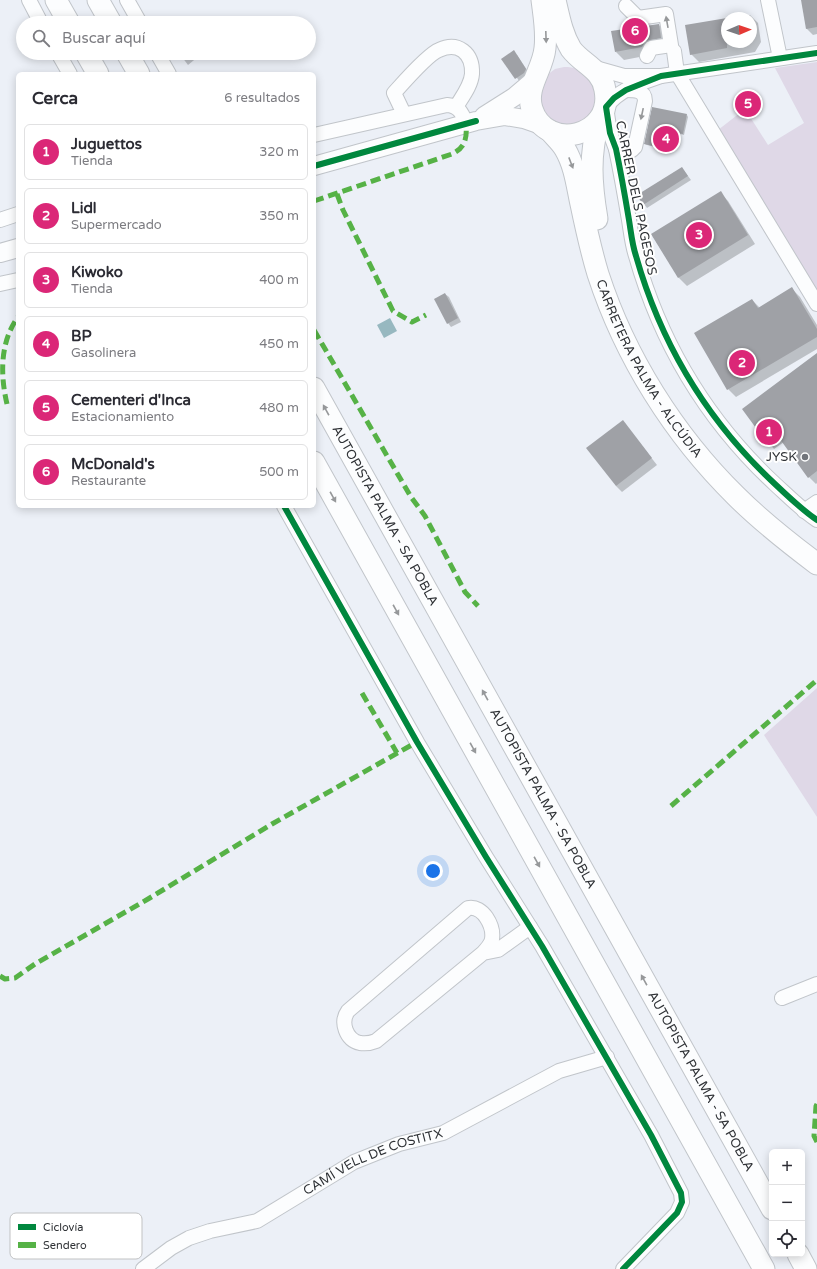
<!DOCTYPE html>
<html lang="es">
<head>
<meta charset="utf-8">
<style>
  :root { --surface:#fff; --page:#f2f2f3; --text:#2b2b33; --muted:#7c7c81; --line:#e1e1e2; --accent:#db2777 }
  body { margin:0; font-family:"Varela Round",sans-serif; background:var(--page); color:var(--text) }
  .controls { position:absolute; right:12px; bottom:12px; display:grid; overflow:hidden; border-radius:6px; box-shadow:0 2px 10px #0003 }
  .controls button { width:36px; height:36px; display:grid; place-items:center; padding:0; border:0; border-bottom:1px solid var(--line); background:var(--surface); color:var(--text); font:20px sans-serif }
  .compass { position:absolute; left:721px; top:12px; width:36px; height:36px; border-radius:50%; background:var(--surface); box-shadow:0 2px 10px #0003; rotate:88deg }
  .you { position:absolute; left:433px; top:871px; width:14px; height:14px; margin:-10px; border:3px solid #fff; border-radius:50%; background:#1a73e8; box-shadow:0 0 0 6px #1a73e833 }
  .badge { display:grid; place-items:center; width:26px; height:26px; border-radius:50%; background:var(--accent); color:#fff; font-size:13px; font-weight:700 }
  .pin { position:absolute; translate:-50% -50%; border:2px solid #fff; box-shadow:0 1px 4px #0006 }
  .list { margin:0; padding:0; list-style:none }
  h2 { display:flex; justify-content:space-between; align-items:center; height:52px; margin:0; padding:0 16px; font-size:17px }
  h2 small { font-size:13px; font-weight:400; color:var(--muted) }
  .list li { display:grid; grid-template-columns:26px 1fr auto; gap:12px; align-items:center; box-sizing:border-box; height:56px; margin:0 8px 8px; padding:0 8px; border:1px solid var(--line); border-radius:6px }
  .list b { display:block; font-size:15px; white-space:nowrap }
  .list p { margin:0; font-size:13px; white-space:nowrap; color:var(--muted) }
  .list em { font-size:13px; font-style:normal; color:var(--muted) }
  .icon { flex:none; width:22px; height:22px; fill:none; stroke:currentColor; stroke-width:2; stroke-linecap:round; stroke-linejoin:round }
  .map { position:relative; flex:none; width:817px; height:1269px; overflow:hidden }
  .search { position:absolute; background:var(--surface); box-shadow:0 2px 10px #0003; left:16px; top:16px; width:300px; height:44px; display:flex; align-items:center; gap:10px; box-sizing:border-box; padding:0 14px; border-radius:22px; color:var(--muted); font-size:15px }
  .panel { position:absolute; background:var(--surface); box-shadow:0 2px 10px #0003; left:16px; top:72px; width:300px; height:436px; border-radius:6px }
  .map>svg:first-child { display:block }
  .green { fill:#dfd8e7 }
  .water { fill:#97b8c0 }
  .shadow { fill:#0003 }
  .building { fill:#9fa1a6 }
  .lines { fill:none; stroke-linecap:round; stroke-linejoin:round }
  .minor-casing { stroke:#c1c5ca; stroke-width:16 }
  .major-casing { stroke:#c1c5ca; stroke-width:20 }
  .highway-casing { stroke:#c1c5ca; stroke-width:23 }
  .minor { stroke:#fcfdfe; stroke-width:14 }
  .major { stroke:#fcfdfe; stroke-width:18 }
  .highway { stroke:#fcfdfe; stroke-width:21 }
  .quiet { stroke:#56b246; stroke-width:5; stroke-dasharray:10 5; stroke-linecap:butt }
  .cycleway-casing { stroke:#fff; stroke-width:8 }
  .cycleway { stroke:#00873e; stroke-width:6 }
  .oneway { fill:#96989a }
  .poi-dot { fill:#71747a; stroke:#fff; stroke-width:1.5 }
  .labels { text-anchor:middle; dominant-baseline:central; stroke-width:4; stroke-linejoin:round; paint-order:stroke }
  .street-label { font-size:13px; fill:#2f3236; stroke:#fff }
  .poi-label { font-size:13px; fill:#2f3236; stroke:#fff; text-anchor:end }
  .key { fill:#fff; stroke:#c1c2c3; stroke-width:1 }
  .key-label { font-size:11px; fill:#2f3236 }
</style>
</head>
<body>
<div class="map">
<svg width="817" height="1269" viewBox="0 0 817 1269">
  <rect width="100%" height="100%" fill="#ecf0f7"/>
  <g class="green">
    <path d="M817 62V290L718 130 745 109 768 145 804 123 775 68Z"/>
    <path d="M564 67C586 67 587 76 598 92L594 112 578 125 557 124 542 111 539 91 547 75 555 69Z"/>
    <path d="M817 688V817L764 735Z"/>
  </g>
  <path class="water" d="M390 318 397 331 384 338 377 325Z"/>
  <g class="shadow">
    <path d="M802 0H817V34L813 35 807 29Z"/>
    <path d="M750 15 758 23 761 42 755 52 699 62 691 54 727 19V42H751V18H733Z"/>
    <path d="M659 25 667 33 669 46 650 55 624 60 616 52Z"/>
    <path d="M179 53H197L199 56 188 65Z"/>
    <path d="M517 55 529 73 520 82 503 59Z"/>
    <path d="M687 115 688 117 684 135 676 133 672 151 647 145 645 144Z"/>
    <path d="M682 168 691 180 647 208 644 204Z"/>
    <path d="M720 193 728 201 755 244 687 286 679 278 652 235Z"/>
    <path d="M792 289 800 297 817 325V349L736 397 728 389 752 300 760 308Z"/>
    <path d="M445 294 449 297 461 322 451 327 448 323Z"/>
    <path d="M817 356V483L816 484 809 477 784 442 774 449 768 442Z"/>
    <path d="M628 428 657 465 622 492 616 486Z"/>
  </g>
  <g class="building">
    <path d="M801 0H817V27L806 29Z"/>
    <path d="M727 18V48L690 55 685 25Z"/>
    <path d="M659 24 661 38 646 41 642 47 615 52 611 31Z"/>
    <path d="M514 50 526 69 524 73 515 79 501 59Z"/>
    <path d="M652 107 687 114 683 134 675 132 671 150 644 144Z"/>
    <path d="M682 167 688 176 643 205 637 195Z"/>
    <path d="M721 191 748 235 678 278 651 234Z"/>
    <path d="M792 287 817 329V337L727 390 694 333 752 299 758 308Z"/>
    <path d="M445 293 458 318 447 324 434 299Z"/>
    <path d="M817 353V471L808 478 777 435 767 443 742 409Z"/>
    <path d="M623 420 652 458 616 486 586 448Z"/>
  </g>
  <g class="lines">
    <g class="minor-casing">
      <g id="minor">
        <path d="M29 0 41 23"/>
        <path d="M127 0 140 23"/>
        <path d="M768 0 780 58"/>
        <path d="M626 6 638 18 666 14 671 45 651 48 647 56"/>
        <path d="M674 51 677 73 817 304"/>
        <path d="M58 53 70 74"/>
        <path d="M157 53 169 74"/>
        <path d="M592 67 624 76H661L817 53"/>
        <path d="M661 76C641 83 619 89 606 107L610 133 616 149C621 173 625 196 629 220 631 232 632 244 636 256 661 344 708 422 776 485 789 497 802 510 817 520"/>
        <path d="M404 114 394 93C403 83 428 54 439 50 458 41 473 53 472 74 471 86 462 97 456 107"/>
        <path d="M314 135 447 105C459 106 462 113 466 123"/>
        <path d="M616 149C623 154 629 154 635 147L645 101C645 90 635 90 626 90"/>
        <path d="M0 220 18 214"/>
        <path d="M0 284 18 280"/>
        <path d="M284 506 417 742 486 857 542 946 651 1135 681 1193 682 1202 677 1213 623 1269"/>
        <path d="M804 511 817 502"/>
        <path d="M483 953C487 948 491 945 492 939 494 926 483 905 468 908L348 1011C340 1022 346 1040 360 1043 366 1044 371 1043 376 1041L483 953 498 950 530 927"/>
        <path d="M782 998 817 984"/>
        <path id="s1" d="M143 1269 171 1248 189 1238 210 1231 257 1221 354 1162 399 1144 443 1133 559 1071 607 1057"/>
      </g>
    </g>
    <g class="major-casing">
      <g id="major">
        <path d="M484 116 514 97 534 80"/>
        <path d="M314 166 476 121 505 116 524 119 544 126"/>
        <path d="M0 253 18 248"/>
      </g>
    </g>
    <g class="highway-casing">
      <g id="highway">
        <path d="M56 0 69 23"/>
        <path d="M98 0 111 23"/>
        <path d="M542 0C544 16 547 32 545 48 543 70 525 87 532 109 546 153 614 137 605 90 602 69 582 64 571 49 562 34 559 17 555 0"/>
        <path d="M86 53 98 74"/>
        <path d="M127 53 139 74"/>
        <path id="s2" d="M550 131C555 137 561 142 565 149 575 166 577 186 581 204 586 228 591 251 598 274 625 357 674 435 736 496 761 521 789 543 817 564"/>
        <path d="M597 219C591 183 589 155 599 120"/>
        <path id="s3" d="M314 388 772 1209"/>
        <path d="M314 462 764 1269"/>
        <path d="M798 1254 806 1269"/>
      </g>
    </g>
    <use href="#minor" class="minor"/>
    <use href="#major" class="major"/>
    <use href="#highway" class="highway"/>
    <g class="quiet">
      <path d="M337 194 343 210 393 311 412 322 426 315"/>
      <path d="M314 201 452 154C466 147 467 138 466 123"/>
      <path d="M314 330 411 497 425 516 465 592 478 606"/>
      <path d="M7 404C0 374 0 342 18 317"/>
      <path d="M362 693 397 753"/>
      <path d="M671 806 817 680"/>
      <path d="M0 976 5 979 15 978 35 964 148 899 272 824 417 742"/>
      <path d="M817 1104 816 1106 814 1136 817 1142"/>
    </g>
    <g class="cycleway-casing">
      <g id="cycleway">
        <path d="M817 53 661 76 626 90 614 98 606 107 610 133 616 149C621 173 625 196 629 220 631 232 632 244 636 256 661 344 708 422 776 485 789 497 802 510 817 520"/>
        <path d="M314 166 476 121"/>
        <path d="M284 506 417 742 486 857 542 946 651 1135 681 1193 682 1202 677 1213 623 1269"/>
      </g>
    </g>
    <use href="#cycleway" class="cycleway"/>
  </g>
  <defs><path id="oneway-solid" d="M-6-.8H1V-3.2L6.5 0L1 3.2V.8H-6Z"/></defs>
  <g class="oneway">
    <use href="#oneway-solid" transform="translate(667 22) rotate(-100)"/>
    <use href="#oneway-solid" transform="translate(546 37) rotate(88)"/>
    <use href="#oneway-solid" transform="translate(642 114) rotate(102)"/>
    <use href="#oneway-solid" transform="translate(571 163) rotate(69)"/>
    <use href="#oneway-solid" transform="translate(326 410) rotate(-119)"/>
    <use href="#oneway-solid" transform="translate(333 497) rotate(61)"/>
    <use href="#oneway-solid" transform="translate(396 610) rotate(61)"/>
    <use href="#oneway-solid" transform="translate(485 695) rotate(-119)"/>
    <use href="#oneway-solid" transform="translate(473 748) rotate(61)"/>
    <use href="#oneway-solid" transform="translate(537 862) rotate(61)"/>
    <use href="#oneway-solid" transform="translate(644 980) rotate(-119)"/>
  </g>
  <circle class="poi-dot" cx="805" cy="457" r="4"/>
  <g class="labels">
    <g class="street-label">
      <text transform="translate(636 198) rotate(78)">CARRER DELS PAGESOS</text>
      <text stroke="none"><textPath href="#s2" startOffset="261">CARRETERA PALMA - ALCÚDIA</textPath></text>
      <text stroke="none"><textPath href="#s3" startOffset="146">AUTOPISTA PALMA - SA POBLA</textPath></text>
      <text stroke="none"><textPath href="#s3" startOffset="470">AUTOPISTA PALMA - SA POBLA</textPath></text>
      <text stroke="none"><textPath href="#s3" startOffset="794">AUTOPISTA PALMA - SA POBLA</textPath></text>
      <text stroke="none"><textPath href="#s1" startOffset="257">CAMÍ VELL DE COSTITX</textPath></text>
    </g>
    <g class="poi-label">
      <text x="797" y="457">JYSK</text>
    </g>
  </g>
  <rect x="10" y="1213" width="132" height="46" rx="6" class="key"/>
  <rect x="18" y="1224" width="18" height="6" fill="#00873e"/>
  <rect x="18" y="1242" width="18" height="6" fill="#56b246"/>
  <g class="key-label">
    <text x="43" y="1231">Ciclovía</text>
    <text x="43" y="1249">Sendero</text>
  </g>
</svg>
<div class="controls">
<button>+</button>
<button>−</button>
<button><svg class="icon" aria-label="locate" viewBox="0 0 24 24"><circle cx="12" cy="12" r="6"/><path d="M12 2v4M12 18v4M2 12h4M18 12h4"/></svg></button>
</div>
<svg class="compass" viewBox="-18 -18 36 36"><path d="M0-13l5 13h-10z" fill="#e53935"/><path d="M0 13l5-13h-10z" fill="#7c7c81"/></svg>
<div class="you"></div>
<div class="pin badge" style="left:769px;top:432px">1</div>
<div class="pin badge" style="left:742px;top:363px">2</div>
<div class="pin badge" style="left:699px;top:235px">3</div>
<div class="pin badge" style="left:666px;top:139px">4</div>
<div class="pin badge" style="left:748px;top:104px">5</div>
<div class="pin badge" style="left:635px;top:31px">6</div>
<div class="search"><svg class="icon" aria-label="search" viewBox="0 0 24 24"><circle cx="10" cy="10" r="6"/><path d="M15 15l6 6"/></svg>Buscar aquí</div>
<section class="panel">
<h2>Cerca<small>6 resultados</small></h2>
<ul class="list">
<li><span class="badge">1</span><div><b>Juguettos</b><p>Tienda</p></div><em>320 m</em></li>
<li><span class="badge">2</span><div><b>Lidl</b><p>Supermercado</p></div><em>350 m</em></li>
<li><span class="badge">3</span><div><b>Kiwoko</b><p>Tienda</p></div><em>400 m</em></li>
<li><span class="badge">4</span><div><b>BP</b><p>Gasolinera</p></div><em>450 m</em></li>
<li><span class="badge">5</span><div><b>Cementeri d'Inca</b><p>Estacionamiento</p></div><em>480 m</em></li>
<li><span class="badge">6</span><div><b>McDonald's</b><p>Restaurante</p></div><em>500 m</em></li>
</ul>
</section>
</div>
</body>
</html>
